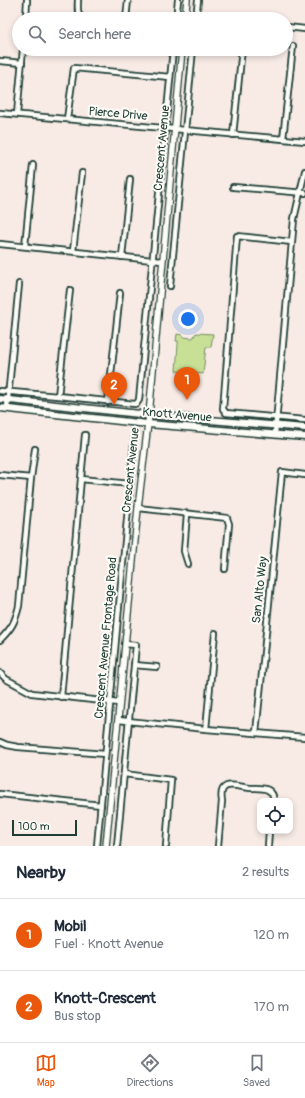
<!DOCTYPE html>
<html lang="en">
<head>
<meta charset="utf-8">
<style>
  :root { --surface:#fff; --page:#f2f2f3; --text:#1f2937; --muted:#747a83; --line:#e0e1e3; --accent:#ea580c }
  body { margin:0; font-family:Pangolin,sans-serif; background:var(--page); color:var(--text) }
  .controls { position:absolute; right:12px; bottom:12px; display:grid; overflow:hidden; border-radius:8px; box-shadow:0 2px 6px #0003 }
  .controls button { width:36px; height:36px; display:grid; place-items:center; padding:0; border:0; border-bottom:1px solid var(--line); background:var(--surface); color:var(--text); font:20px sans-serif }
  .scale { position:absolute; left:12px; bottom:10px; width:65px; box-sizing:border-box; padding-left:4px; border:2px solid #1f3d34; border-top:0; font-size:11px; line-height:14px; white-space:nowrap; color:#1f3d34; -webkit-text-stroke:3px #fdfcf7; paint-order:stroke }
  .you { position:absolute; left:188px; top:319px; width:14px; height:14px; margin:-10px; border:3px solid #fff; border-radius:50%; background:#1a73e8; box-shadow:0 0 0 6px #1a73e833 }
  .badge { display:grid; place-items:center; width:26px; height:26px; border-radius:50%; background:var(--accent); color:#fff; font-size:13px; font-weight:700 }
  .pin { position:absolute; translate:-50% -33px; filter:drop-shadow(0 1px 2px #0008) }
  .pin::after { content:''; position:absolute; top:21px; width:14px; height:12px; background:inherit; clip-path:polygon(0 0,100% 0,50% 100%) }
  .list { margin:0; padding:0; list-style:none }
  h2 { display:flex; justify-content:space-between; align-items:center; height:52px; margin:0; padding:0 16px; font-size:17px }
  h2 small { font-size:13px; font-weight:400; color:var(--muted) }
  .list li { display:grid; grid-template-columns:26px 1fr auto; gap:12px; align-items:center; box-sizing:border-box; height:72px; padding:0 16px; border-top:1px solid var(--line) }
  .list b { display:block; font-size:15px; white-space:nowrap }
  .list p { margin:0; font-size:13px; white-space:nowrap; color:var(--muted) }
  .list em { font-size:13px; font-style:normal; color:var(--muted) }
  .icon { flex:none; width:22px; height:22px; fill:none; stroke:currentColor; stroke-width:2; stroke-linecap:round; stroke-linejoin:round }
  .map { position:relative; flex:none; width:305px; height:846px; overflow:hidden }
  .search { position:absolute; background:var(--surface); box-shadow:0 2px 6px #0003; left:12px; right:12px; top:12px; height:44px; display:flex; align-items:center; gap:10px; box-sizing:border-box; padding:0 14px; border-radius:22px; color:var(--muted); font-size:15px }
  .sheet { height:196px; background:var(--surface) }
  nav { display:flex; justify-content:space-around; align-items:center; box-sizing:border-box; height:56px; border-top:1px solid var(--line); background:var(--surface); font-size:11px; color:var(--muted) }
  nav a { display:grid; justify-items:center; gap:2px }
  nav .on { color:var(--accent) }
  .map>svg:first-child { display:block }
  .green { fill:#c7e096; stroke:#738e65 }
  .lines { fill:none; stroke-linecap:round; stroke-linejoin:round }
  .minor-casing { stroke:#1f3d34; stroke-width:8 }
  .tertiary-casing { stroke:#1f3d34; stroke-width:8 }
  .secondary-casing { stroke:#1f3d34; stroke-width:9 }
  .minor { stroke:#fdfcf7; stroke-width:4.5 }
  .tertiary { stroke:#fdfcf7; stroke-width:5.5 }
  .secondary { stroke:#fdfcf7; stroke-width:6 }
  .labels { text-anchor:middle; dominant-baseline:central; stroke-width:4; stroke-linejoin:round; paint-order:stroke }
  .street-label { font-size:12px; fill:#1f3d34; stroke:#fdfcf7 }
</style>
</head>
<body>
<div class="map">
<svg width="305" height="846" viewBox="0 0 305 846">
  <rect width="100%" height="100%" fill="#f8ebe6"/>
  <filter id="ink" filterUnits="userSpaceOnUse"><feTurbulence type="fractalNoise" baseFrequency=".025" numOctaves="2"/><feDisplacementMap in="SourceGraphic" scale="8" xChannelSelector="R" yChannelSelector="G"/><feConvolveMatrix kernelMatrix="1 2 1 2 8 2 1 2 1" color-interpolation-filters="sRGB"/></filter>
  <g filter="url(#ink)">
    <path class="green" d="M196 333 213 334 211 347H206L203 374 176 371 178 344V341H176L177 334 183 335V337L193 338Z"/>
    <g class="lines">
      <g class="minor-casing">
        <g id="minor">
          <path d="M78 0C77 17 78 18 94 19"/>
          <path d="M26 19 27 0"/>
          <path d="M126 19 128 0"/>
          <path d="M176 19 178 0"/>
          <path d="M196 19 198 0"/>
          <path d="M287 27 305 29"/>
          <path d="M0 61 22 63"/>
          <path d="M0 113 305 141"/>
          <path d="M17 114 23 49"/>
          <path d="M67 119 74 68 170 77"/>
          <path d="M233 135 242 49"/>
          <path d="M283 139 293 46"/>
          <path d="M233 187 305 193"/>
          <path d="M292 242 237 236 223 409 226 413 305 420"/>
          <path d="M0 244 162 261"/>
          <path d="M25 246 33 165"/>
          <path d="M73 251 82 173"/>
          <path d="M122 257 130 179"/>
          <path d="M170 286 193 49"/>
          <path d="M0 391 58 396 135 404 137 403 139 400 173 49"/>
          <path d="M58 396 70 290"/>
          <path d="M108 402 120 293"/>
          <path d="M7 408 19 284"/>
          <path d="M275 434 294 219 305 171"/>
          <path d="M0 475 31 478"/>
          <path d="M81 479 130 484"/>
          <path d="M138 508 227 518 229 524 225 569"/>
          <path d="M187 514 184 551 188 564"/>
          <path d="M0 640C12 628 15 622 19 606L31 478 35 449"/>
          <path d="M134 665 157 667"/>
          <path d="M0 673 6 679 32 693 119 703"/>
          <path d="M61 697 85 435"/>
          <path d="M118 720 206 729 305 737"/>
          <path d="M206 729 215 633"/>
          <path d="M256 733 282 472 305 475"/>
          <path d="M0 742 7 745 18 747 105 754"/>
          <path d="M124 774 171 780 166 846"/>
          <path d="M0 794 101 805"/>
          <path d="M97 846 135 432"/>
          <path d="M117 846 136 645 125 644"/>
          <path d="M218 846 222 801C218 778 237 787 250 788 256 788 263 787 268 790 273 793 274 796 273 801"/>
          <path d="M268 846 269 831"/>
        </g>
      </g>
      <g class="tertiary-casing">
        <g id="tertiary">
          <path d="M185 19 187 0"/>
          <path d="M106 846 138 508 149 415 182 49"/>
        </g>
      </g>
      <g class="secondary-casing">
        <g id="secondary">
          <path d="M0 399 149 415 305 428"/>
          <path d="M0 408 148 424 305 437"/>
        </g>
      </g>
      <use href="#minor" class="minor"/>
      <use href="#tertiary" class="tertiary"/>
      <use href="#secondary" class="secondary"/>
    </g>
  </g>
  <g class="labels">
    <g class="street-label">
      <text transform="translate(118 114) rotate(5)">Pierce Drive</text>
      <text transform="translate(162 148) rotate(-85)">Crescent Avenue</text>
      <text transform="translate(177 415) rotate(5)">Knott Avenue</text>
      <text transform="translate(131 470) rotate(-84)">Crescent Avenue</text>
      <text transform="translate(260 590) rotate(-84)">San Alto Way</text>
      <text transform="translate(106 638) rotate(-85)">Crescent Avenue Frontage Road</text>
    </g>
  </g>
</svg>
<div class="controls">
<button><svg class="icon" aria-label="locate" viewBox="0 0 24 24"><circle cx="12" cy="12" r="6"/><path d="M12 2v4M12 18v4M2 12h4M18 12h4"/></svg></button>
</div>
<div class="scale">100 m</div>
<div class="you"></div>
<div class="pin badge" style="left:187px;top:400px">1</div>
<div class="pin badge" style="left:114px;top:405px">2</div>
<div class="search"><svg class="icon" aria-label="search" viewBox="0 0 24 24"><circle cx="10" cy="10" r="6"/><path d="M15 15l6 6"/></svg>Search here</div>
</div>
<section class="sheet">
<h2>Nearby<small>2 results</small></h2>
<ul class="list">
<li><span class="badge">1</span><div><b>Mobil</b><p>Fuel · Knott Avenue</p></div><em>120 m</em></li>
<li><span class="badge">2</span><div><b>Knott-Crescent</b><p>Bus stop</p></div><em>170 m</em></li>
</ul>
</section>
<nav>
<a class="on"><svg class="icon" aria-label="map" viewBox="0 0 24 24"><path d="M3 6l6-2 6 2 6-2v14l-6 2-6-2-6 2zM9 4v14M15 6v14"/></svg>Map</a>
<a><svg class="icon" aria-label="directions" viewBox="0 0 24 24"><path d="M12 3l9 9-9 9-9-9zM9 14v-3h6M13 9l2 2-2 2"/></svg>Directions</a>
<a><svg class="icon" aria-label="saved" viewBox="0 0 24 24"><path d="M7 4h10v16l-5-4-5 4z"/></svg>Saved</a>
</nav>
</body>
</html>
